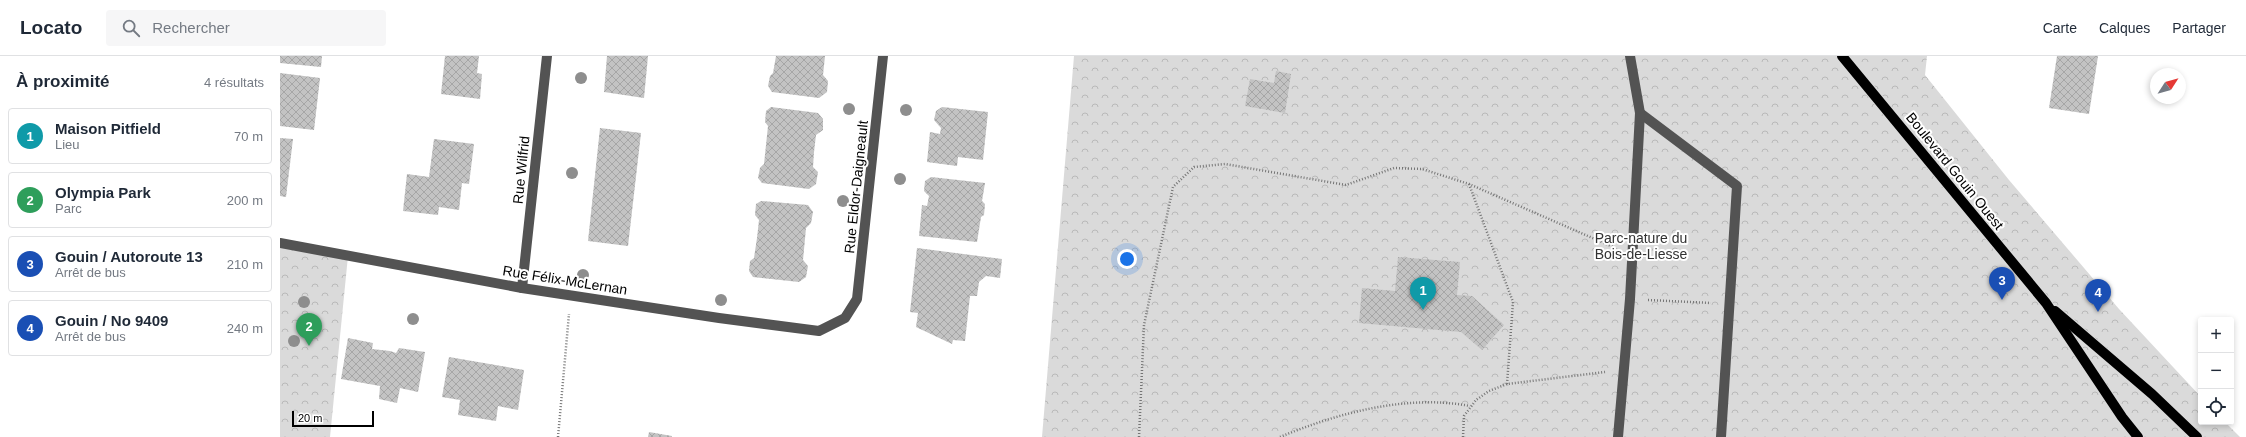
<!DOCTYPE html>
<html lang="fr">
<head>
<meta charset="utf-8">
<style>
  :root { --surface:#fff; --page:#f6f6f7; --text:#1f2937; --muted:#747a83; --line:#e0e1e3; --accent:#d93025 }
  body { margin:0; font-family:Helvetica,sans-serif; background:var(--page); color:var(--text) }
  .controls { position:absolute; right:12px; bottom:12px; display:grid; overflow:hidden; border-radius:4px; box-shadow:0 2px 6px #0003 }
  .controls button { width:36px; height:36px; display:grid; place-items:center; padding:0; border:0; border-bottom:1px solid var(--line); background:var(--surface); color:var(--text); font:20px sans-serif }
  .compass { position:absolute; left:1870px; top:12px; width:36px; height:36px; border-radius:50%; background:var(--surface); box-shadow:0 2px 6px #0003; rotate:54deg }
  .scale { position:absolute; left:12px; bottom:10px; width:82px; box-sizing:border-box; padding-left:4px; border:2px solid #000; border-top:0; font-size:11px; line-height:14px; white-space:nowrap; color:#000; -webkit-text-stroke:3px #fff; paint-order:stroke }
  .you { position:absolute; left:847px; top:203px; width:14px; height:14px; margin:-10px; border:3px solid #fff; border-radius:50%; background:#1a73e8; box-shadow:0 0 0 6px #1a73e833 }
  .badge { display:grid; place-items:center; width:26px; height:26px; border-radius:50%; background:var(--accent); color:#fff; font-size:13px; font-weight:700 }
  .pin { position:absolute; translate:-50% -33px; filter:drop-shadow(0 1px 2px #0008) }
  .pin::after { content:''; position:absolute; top:21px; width:14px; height:12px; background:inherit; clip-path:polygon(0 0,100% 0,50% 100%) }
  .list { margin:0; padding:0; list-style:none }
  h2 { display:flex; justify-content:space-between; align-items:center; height:52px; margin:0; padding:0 16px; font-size:17px }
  h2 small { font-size:13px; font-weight:400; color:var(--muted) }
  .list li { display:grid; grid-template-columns:26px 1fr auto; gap:12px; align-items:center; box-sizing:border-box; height:56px; margin:0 8px 8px; padding:0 8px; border:1px solid var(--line); border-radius:4px }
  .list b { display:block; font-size:15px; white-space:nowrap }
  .list p { margin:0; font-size:13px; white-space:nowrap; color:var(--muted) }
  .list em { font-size:13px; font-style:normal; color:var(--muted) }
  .icon { flex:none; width:22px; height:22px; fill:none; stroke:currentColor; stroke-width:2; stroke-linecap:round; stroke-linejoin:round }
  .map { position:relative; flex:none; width:1966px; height:381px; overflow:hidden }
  header { display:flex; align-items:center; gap:24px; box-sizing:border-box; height:56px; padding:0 20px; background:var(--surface); border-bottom:1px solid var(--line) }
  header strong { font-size:19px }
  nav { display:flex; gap:22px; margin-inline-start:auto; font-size:14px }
  .search { width:280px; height:36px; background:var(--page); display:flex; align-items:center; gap:10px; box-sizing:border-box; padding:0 14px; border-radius:4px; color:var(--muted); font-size:15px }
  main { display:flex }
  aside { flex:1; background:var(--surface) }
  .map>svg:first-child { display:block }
  .forest { fill:url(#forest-crowns) }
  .building { fill:url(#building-cross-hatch) }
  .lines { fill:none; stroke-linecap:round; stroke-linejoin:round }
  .major-casing { stroke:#dbdbdb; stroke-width:12 }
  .path { stroke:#757575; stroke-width:2.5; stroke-dasharray:1 2; stroke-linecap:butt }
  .minor { stroke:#535353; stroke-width:10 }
  .major { stroke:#000; stroke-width:10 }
  .tree { fill:#8e8e8e }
  .labels { text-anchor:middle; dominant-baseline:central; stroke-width:4; stroke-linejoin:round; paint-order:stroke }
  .street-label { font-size:14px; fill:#000; stroke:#fff }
  .park-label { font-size:14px; fill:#313131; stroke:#fff }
</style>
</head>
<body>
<header>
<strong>Locato</strong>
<div class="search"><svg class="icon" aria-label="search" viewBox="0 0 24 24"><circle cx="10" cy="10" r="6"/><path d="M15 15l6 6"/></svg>Rechercher</div>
<nav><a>Carte</a><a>Calques</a><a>Partager</a></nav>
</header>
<main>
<aside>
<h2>À proximité<small>4 résultats</small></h2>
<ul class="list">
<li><span class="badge" style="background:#0f9aa8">1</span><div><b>Maison Pitfield</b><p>Lieu</p></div><em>70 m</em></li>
<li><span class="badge" style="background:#2e9e5b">2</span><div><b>Olympia Park</b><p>Parc</p></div><em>200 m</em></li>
<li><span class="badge" style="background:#1a4fb4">3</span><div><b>Gouin / Autoroute 13</b><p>Arrêt de bus</p></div><em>210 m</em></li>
<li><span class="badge" style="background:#1a4fb4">4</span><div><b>Gouin / No 9409</b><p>Arrêt de bus</p></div><em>240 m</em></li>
</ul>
</aside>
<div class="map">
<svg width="1966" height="381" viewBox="0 0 1966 381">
  <defs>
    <pattern id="forest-crowns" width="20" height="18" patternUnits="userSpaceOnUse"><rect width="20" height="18" fill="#dadada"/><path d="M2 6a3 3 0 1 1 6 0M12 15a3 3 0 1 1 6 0" fill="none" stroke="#b9b9b9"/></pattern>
    <pattern id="building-cross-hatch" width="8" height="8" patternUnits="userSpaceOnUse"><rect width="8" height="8" fill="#c3c3c3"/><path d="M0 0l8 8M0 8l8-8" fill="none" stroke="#a6a6a6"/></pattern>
  </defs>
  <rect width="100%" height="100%" fill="#fff"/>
  <g class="forest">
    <path d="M794 0H1647L1645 19 1729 124 1839 253 1921 341V366H1945L1960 381H762Z"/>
    <path d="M0 190 68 200 50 381H0Z"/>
  </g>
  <g class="building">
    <path d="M0 0H42L41 11 0 7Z"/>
    <path d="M165 0H199L197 17 202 18 200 43 161 38Z"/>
    <path d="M327 0H368L364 42 324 36Z"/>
    <path d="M496 0H545L543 19 548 25 547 36 539 42 492 36 488 30 490 20 493 17Z"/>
    <path d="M1777 0H1818L1809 58 1769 52Z"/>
    <path d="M996 15 1011 18 1005 57 965 50 970 23 994 27Z"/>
    <path d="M0 17 40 22 34 74 0 70Z"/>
    <path d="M491 51 538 57 543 63V74L536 79 534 96 533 111 538 116 536 128 529 133 482 127 478 122 480 112 484 108 488 70 485 66 486 55Z"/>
    <path d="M662 51 708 56 703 104 678 101 677 110 647 106 650 76 660 78 661 72 654 64 656 55Z"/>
    <path d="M320 72 361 77 348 190 308 185Z"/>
    <path d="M0 82 13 83 6 141 0 140Z"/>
    <path d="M154 83 194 88 189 128 182 127 179 154 159 151 158 159 123 155 127 118 149 121Z"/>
    <path d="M651 121 705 127 702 145 705 148 704 159 701 161 697 186 639 180 642 149 647 150 649 140 644 135 645 125Z"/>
    <path d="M481 145 528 149 533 156 531 167 526 172 523 204 528 210 526 221 519 226 473 221 469 215 470 205 474 202 477 182 479 164 475 159 476 148Z"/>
    <path d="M637 192 722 203 720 222 706 220 699 226 697 240H690L685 285 673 284 672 288 636 271 638 257 630 256Z"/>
    <path d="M1118 201 1180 206 1177 239 1192 240 1224 269 1202 294 1181 276 1079 267 1082 232 1115 235Z"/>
    <path d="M68 282 93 287 92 293 110 295 116 297 119 292 145 296 138 336 120 332 117 347 99 343 100 330 61 323Z"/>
    <path d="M169 301 244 314 238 354 218 350 216 365 178 359 180 344 162 341Z"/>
    <path d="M369 376 392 380V381H368Z"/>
  </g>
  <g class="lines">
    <g class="major-casing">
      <g id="major">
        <path d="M1562 0 1766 247 1842 361 1858 381"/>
        <path d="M1775 255 1872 338 1917 381"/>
      </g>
    </g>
    <g class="path">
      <path d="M1189 128 1233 246 1227 328"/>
      <path d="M1368 244 1431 247"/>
      <path d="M278 381 289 258"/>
      <path d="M859 381 864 269 893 131 914 111 945 108 1066 129 1114 112 1142 113 1189 128 1333 191"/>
      <path d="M1000 381C1058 357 1127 338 1190 350"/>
      <path d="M1183 381 1184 360 1196 344 1209 335 1227 328 1325 316"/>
    </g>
    <g class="minor">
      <path d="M1360 57 1457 130 1441 381"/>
      <path d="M0 187 242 232 439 262 539 275 565 262 577 243 603 0"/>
      <path d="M242 232 267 0"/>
      <path d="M1338 381 1350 243 1360 57 1350 0"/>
    </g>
    <use href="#major" class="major"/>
  </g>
  <g class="tree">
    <circle cx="301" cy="22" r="6"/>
    <circle cx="569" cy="53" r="6"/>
    <circle cx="626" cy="54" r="6"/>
    <circle cx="292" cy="117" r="6"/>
    <circle cx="620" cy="123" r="6"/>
    <circle cx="563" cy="145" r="6"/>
    <circle cx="303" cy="219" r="6"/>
    <circle cx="441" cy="244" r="6"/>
    <circle cx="24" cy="246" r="6"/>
    <circle cx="133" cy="263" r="6"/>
    <circle cx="14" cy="285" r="6"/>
  </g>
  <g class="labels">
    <g class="street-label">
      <text transform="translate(241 114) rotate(-84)">Rue Wilfrid</text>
      <text transform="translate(1675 115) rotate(51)">Boulevard Gouin Ouest</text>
      <text transform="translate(576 131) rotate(-84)">Rue Eldor-Daigneault</text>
      <text transform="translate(285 224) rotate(9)">Rue Félix-McLernan</text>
    </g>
    <g class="park-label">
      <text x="1361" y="182">Parc-nature du<tspan x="1361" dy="16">Bois-de-Liesse</tspan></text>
    </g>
  </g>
</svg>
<div class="controls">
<button>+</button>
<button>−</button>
<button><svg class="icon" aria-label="locate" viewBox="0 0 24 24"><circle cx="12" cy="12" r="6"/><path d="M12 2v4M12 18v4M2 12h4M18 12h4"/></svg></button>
</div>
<svg class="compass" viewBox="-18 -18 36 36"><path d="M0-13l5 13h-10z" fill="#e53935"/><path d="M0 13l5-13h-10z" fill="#747a83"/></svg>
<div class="scale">20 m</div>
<div class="you"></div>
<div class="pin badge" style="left:1143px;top:254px;background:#0f9aa8">1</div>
<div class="pin badge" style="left:29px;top:290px;background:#2e9e5b">2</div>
<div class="pin badge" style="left:1722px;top:244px;background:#1a4fb4">3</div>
<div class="pin badge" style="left:1818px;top:256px;background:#1a4fb4">4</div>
</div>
</main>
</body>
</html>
